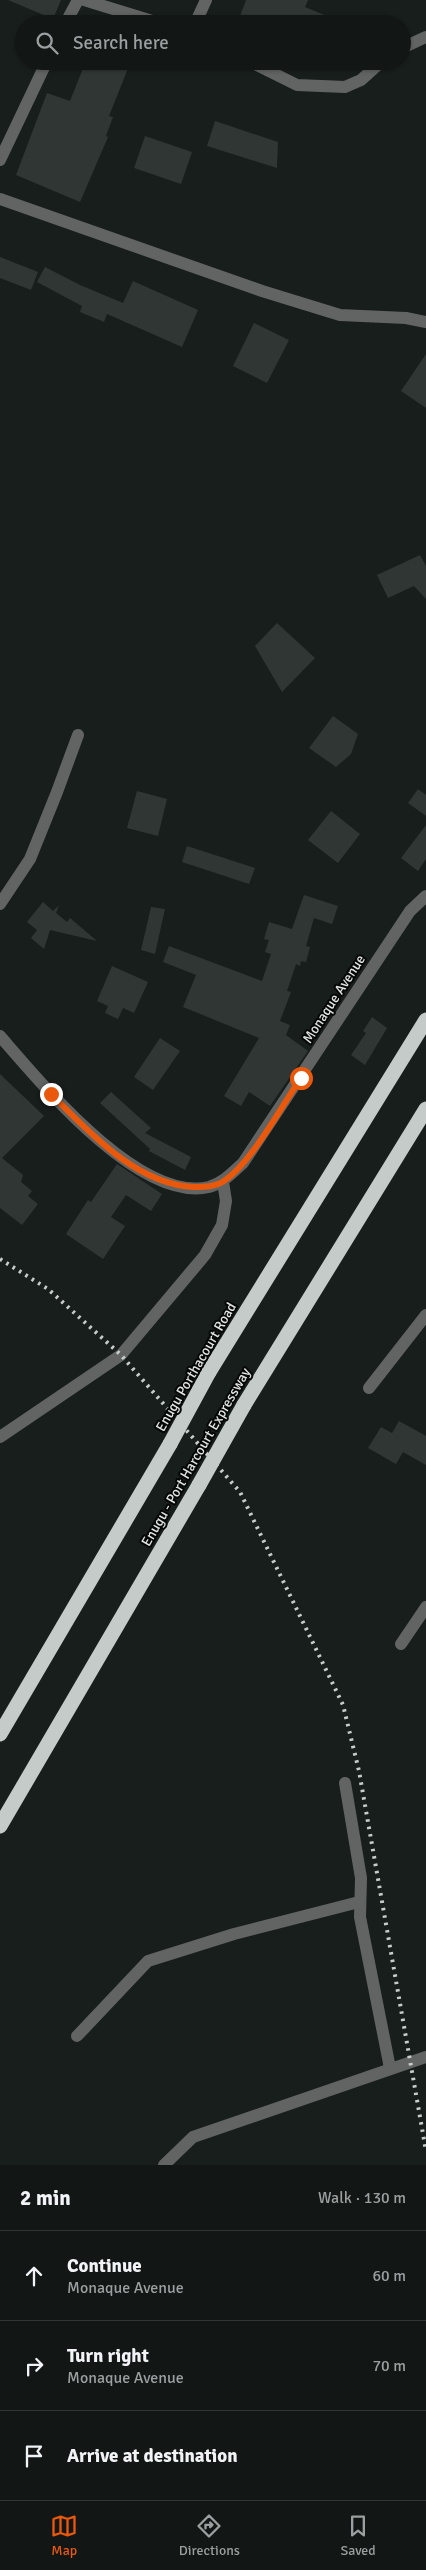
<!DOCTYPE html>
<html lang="en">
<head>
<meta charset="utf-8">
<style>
  :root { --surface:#121615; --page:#1b1f1e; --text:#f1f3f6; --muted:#9c9fa0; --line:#313534; --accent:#ea580c }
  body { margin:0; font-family:Signika,sans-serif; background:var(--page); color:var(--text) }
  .stop { position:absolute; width:15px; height:15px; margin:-11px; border:4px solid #ea580c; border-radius:50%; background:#fff }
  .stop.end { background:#ea580c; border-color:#fff; box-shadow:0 1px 5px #0008 }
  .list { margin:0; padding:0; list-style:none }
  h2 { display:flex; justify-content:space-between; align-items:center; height:65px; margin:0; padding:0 20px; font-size:21px }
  h2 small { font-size:16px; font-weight:400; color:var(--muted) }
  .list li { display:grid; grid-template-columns:32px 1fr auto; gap:15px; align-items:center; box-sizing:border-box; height:90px; padding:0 20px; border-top:1px solid var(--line) }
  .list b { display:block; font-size:19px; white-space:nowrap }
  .list p { margin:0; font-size:16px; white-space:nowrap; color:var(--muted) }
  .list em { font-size:16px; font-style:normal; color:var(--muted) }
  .icon { flex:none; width:28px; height:28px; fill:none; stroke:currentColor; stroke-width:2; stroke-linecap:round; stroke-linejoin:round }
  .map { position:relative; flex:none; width:426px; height:2165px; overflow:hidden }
  .search { position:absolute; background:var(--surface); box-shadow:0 1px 4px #0004; left:15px; right:15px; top:15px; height:55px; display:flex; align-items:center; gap:12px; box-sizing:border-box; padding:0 18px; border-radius:28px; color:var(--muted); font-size:19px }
  .sheet { height:335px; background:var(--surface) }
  nav { display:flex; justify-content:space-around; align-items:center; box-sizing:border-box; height:70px; border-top:1px solid var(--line); background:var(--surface); font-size:14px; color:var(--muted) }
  nav a { display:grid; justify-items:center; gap:2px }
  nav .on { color:var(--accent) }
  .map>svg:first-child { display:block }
  .building { fill:#303634 }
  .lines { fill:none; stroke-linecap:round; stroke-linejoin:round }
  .street { stroke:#616463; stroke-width:12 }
  .highway { stroke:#c4cbc9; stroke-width:15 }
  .rail { stroke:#c8cdcb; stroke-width:4; stroke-dasharray:2.5 5; stroke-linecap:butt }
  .highway-bridge { stroke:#c4cbc9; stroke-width:15 }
  .route { stroke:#ea580c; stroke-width:6 }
  .labels { text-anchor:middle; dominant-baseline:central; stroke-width:4; stroke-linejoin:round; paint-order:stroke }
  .street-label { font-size:14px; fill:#e1e5e4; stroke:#060707 }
</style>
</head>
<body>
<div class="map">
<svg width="426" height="2165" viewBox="0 0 426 2165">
  <rect width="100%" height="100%" fill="#181e1c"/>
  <g class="building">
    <path d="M8 0H61L53 19Z"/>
    <path d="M246 0H308L305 7 346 24H237Z"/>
    <path d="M86 61H131L109 116 113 117 106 136 108 137 80 202 16 175 47 93 70 101Z"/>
    <path d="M215 121 278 142 277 168 207 146Z"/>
    <path d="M145 136 192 152 181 184 134 168Z"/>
    <path d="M0 257 38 272 31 290 0 278Z"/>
    <path d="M45 267 80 285 123 303 133 281 198 310 182 347 107 314 104 322 80 312 82 306 37 282Z"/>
    <path d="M254 323 289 340 267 383 233 366Z"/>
    <path d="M426 354V408L401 391Z"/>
    <path d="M420 555 426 566V599L414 586 388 598 377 575Z"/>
    <path d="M277 623 315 658 282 692 255 646Z"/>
    <path d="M333 716 358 734 351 754 336 767 309 748Z"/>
    <path d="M418 789 426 795V816L408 803Z"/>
    <path d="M137 791 167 799 158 836 127 828Z"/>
    <path d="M331 811 360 834 338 863 308 840Z"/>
    <path d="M426 825V859L418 871 401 858Z"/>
    <path d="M187 846 255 868 249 884 182 862Z"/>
    <path d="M304 895 338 906 332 924 314 918 306 946 310 947 306 962 301 961 300 966 296 964 287 991 291 992 280 1021 290 1025 286 1035 308 1051 270 1106 249 1092 241 1106 224 1096 259 1038 183 1007 196 975 163 962 169 946 262 981 271 954 265 952 269 940 264 939 269 922 292 929Z"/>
    <path d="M43 902 53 911 59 905 56 913 67 922 70 918 97 941 50 930 44 949 31 938 37 930 27 922Z"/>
    <path d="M151 907 165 909 155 954 141 950Z"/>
    <path d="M112 966 148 982 134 1013 123 1008 118 1019 105 1013 108 1006 97 1001Z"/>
    <path d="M372 1017 387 1028 365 1065 351 1055 366 1033 363 1031Z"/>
    <path d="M160 1038 180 1051 153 1090 134 1077Z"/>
    <path d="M0 1074 44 1116 2 1158 23 1175 21 1182 32 1191 28 1196 38 1204 22 1225 0 1208Z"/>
    <path d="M111 1092 151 1128 145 1133 191 1157 185 1170 149 1151 150 1149 100 1103Z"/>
    <path d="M117 1164 162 1194 151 1211 126 1195 111 1217 125 1226 103 1259 66 1234 88 1200 91 1202Z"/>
    <path d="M399 1421 426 1436V1465L403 1452 396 1464 368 1448 381 1427 392 1433Z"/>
  </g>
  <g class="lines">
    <g class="street">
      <path d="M84 0 162 24"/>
      <path d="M65 24 78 0"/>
      <path d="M195 24 206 0"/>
      <path d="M402 48 426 37"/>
      <path d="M249 61 297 85 345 87 361 80 382 61"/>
      <path d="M0 160 47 61"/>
      <path d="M0 199 262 291 340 315 406 318 426 322"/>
      <path d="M0 904 30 859 57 792 78 735"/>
      <path d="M0 1036C41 1083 139 1203 209 1187 223 1183 232 1173 243 1163L410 911 426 896"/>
      <path d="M369 1388 426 1315"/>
      <path d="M0 1437 121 1355 205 1255 222 1225 226 1201 223 1182"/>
      <path d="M401 1644 426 1607"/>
      <path d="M345 1783 361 1878 360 1917 390 2068"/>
      <path d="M77 2036 148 1961 234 1934 359 1902"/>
      <path d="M164 2165 193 2137 426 2057"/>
    </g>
    <g class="highway">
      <path d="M209 1372 426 1020"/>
      <path d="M244 1405 426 1109"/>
      <path d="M0 1734 170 1444"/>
      <path d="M0 1826 199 1485"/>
    </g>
    <path class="rail" d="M0 1259 48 1289 121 1355 240 1492 343 1705 359 1771 426 2151"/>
    <g class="highway-bridge">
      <path d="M170 1444 209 1372"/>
      <path d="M199 1485 244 1405"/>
    </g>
  </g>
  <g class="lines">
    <path class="route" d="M51 1094C89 1132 137 1185 194 1187 204 1187 215 1187 224 1181 252 1162 281 1107 301 1078"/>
  </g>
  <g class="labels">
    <g class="street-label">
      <text transform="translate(334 999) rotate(-57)">Monaque Avenue</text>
      <text transform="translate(196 1367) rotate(-60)">Enugu Porthacourt Road</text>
      <text transform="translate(196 1457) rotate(-60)">Enugu - Port Harcourt Expressway</text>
    </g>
  </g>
</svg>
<div class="stop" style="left:301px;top:1078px"></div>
<div class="stop end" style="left:51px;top:1094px"></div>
<div class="search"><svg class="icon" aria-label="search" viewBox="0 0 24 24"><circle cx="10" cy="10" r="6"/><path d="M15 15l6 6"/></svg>Search here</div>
</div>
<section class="sheet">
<h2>2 min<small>Walk · 130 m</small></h2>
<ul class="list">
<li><svg class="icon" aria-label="ahead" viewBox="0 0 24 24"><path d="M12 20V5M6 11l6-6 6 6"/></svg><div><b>Continue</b><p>Monaque Avenue</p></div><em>60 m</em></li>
<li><svg class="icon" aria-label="right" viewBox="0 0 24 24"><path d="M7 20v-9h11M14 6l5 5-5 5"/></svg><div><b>Turn right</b><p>Monaque Avenue</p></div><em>70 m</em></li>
<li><svg class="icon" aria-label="arrive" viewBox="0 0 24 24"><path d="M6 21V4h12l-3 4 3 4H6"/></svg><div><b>Arrive at destination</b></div></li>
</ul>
</section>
<nav>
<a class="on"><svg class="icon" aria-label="map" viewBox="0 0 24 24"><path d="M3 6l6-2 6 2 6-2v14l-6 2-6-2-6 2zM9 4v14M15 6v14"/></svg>Map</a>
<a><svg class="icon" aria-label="directions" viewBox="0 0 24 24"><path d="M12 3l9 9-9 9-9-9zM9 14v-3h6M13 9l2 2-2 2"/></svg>Directions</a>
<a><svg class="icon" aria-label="saved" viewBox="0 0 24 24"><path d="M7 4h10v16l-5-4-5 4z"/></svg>Saved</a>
</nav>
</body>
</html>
